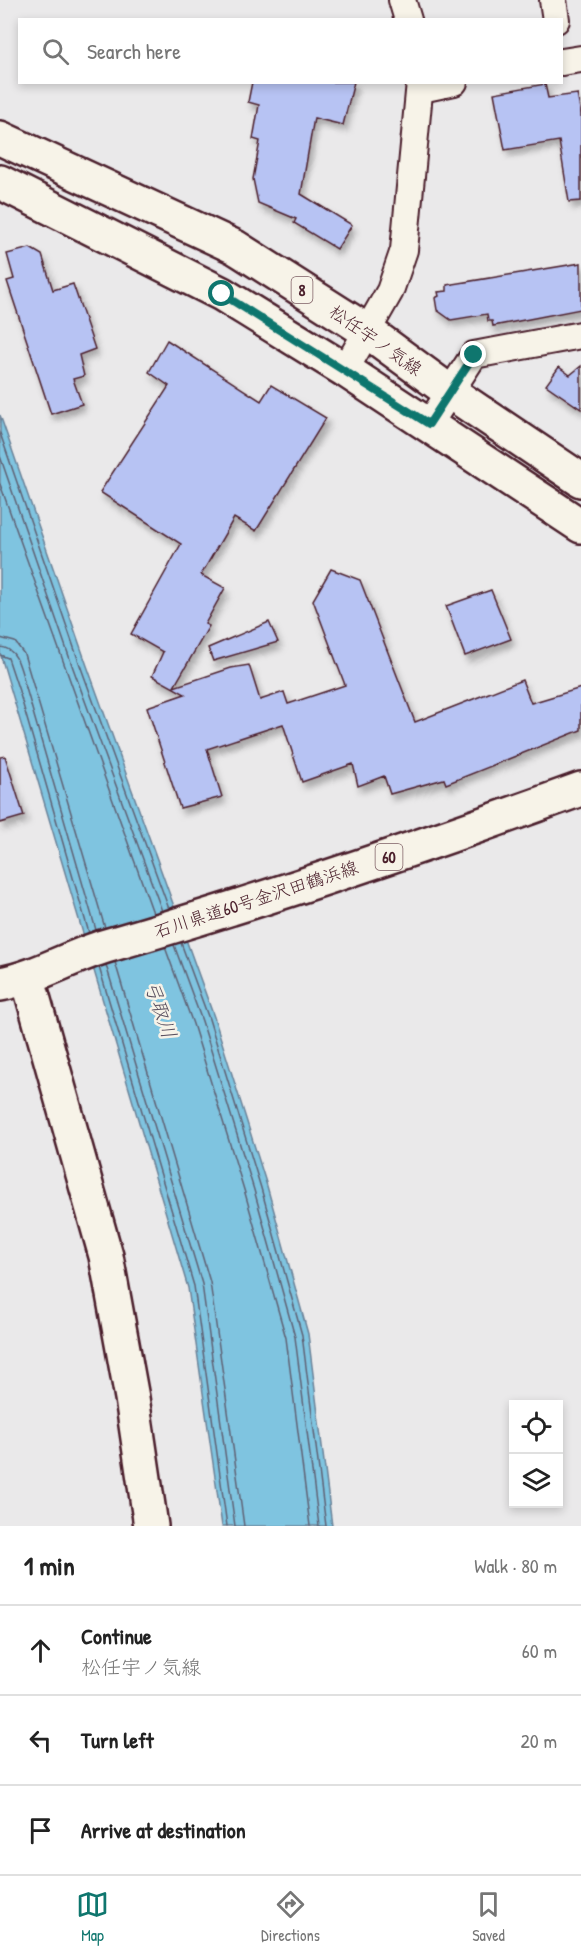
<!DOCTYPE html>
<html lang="en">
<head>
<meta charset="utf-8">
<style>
  :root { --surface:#fff; --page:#f6f6f6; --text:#222; --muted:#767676; --line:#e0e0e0; --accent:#0f766e }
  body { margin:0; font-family:"Patrick Hand","Klee One",sans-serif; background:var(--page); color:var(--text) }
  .controls { position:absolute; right:18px; bottom:18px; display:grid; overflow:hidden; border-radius:0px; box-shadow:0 3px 9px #0003 }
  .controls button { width:54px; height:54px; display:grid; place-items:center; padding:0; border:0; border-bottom:2px solid var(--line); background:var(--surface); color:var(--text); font:30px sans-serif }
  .stop { position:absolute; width:18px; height:18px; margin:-14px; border:4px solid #0f766e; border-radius:50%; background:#fff }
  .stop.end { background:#0f766e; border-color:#fff; box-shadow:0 2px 6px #0008 }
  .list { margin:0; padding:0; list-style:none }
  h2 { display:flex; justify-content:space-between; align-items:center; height:78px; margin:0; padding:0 24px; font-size:26px }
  h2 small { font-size:20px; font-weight:400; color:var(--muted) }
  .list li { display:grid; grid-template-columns:39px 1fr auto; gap:18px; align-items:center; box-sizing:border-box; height:90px; padding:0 24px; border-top:2px solid var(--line) }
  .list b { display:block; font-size:22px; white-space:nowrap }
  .list p { margin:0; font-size:20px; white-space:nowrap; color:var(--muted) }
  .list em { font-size:20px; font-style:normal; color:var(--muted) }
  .icon { flex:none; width:33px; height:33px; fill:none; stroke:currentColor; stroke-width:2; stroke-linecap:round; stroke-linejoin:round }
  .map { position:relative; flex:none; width:581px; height:1526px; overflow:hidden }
  .search { position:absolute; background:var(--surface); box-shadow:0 3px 9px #0003; left:18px; right:18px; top:18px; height:66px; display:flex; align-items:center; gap:15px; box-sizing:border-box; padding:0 21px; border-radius:0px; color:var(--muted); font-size:22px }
  .sheet { height:348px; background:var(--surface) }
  nav { display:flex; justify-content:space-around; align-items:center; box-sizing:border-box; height:84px; border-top:2px solid var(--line); background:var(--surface); font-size:16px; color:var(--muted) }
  nav a { display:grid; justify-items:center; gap:3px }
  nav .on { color:var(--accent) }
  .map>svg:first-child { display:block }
  .water { fill:#7fc4e0; stroke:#6a8298; stroke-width:1.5 }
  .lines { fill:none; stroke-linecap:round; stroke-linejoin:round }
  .shore { stroke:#5f6173; stroke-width:1.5 }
  .building { fill:#b7c3f3; stroke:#4a1f2b; stroke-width:1.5; filter:url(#shadow) }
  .minor-casing { stroke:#4a1f2b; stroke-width:30 }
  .tertiary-casing { stroke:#4a1f2b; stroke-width:38 }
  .primary-casing { stroke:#4a1f2b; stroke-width:38 }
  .minor { stroke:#f7f3e8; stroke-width:26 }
  .tertiary { stroke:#f7f3e8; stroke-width:33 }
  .primary { stroke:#f7f3e8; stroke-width:33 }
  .route { stroke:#0f766e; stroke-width:8 }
  .labels { text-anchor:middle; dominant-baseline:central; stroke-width:5; stroke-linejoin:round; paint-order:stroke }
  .shield { fill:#f7f3e8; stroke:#7e5f64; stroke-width:1.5 }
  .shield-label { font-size:16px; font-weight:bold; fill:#4a1f2b }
  .street-label { font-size:18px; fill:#4a1f2b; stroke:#f7f3e8 }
  .water-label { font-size:20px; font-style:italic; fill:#5a5161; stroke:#f7f3e8 }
</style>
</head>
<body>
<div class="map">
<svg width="581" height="1526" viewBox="0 0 581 1526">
  <defs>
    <filter id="shadow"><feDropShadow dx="3.5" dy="6" stdDeviation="3" flood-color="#0004"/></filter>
  </defs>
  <rect width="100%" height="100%" fill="#eae9ea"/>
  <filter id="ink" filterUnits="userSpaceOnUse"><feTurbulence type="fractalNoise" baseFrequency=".0167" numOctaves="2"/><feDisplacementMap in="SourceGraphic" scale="12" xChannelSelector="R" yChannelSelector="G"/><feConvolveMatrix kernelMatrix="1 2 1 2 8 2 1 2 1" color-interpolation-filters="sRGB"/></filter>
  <g filter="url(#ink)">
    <path class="water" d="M0 415 86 663 214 1017 267 1186 308 1334 332 1526H222L188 1288 0 653Z"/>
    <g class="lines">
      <g class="shore">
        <path d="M0 433 80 665 169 909"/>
        <path d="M0 456 73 668 162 911"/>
        <path d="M0 484 153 913"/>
        <path d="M0 638 15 642 24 654 105 928"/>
        <path d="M0 647C19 648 21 673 26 688L96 930"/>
        <path d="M0 655 8 658 19 691 89 933"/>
        <path d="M181 943 209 1019 261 1188 302 1335 326 1526"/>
        <path d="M174 945 202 1021 254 1190 295 1337 319 1526"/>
        <path d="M165 947 193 1024 245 1193 286 1338 310 1526"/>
        <path d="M115 962 210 1282 244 1526"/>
        <path d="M106 965 202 1284 235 1526"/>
        <path d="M99 967 194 1286 227 1526"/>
      </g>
    </g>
    <g class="building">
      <path d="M252 82H354L343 125 314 118 301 194 352 225 337 249 294 223 296 219 258 203 253 179 260 141 253 139 259 105 248 102Z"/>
      <path d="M545 84 548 98 577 94 581 114V201L569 202 559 141 505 150 494 93Z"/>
      <path d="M30 248 42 255 53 290 73 284 95 349 79 355 84 376 73 379 82 404 51 414 7 281 14 279 7 254Z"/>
      <path d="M581 263V309L493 326 492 321H488L487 314 451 320 437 310 435 298 439 296 438 292 447 291V285Z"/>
      <path d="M167 340 261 401 271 385 326 418 256 531 234 518 201 575 225 588 205 624 209 626 174 687 231 668 249 665 260 700 284 692 288 704 345 685 313 600 331 569 360 580 415 722 522 680 531 703 581 688V730L446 784 444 779 390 794 384 776 358 786 353 764 302 782 283 724 207 749 222 797 180 808 147 707 185 694 152 676 163 652 131 634 181 544 100 492 169 386 149 372Z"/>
      <path d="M581 366V409L546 385 559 367 570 375Z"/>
      <path d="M491 590 511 639 465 656 446 606Z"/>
      <path d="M269 622 278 642 213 661 208 648Z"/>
      <path d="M5 756 24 816 0 823V757Z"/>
    </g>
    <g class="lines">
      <g class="minor-casing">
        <g id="minor">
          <path d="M402 0 408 20"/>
          <path d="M553 0 556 20"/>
          <path d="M562 62 581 59"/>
          <path d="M421 89 454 82"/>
          <path d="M345 370 390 291 404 250 420 82"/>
          <path d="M429 424 474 355 581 335"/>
        </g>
      </g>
      <g class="tertiary-casing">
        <path id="tertiary" d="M28 979 106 1256 132 1398 151 1526"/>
      </g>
      <g class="primary-casing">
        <g id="primary">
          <path d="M0 138 235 247 367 331 450 392 581 480"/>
          <path d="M0 182 222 294 345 370 581 526"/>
          <path d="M0 984C38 977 69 957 106 946 266 900 424 846 581 789"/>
        </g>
      </g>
      <use href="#minor" class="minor"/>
      <use href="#tertiary" class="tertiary"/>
      <use href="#primary" class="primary"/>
    </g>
  </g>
  <g class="lines" filter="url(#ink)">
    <path class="route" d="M222 294 429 424 474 355"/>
  </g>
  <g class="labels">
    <g class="shield">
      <rect x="291.5" y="277" width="21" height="26" rx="4.5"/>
      <rect x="375.5" y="844" width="27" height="26" rx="4.5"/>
    </g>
    <g class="shield-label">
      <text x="302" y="290">8</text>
      <text x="389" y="857">60</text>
    </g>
    <g class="street-label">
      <text transform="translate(376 340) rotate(35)">松任宇ノ気線</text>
      <text transform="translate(256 899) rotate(-18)">石川県道60号金沢田鶴浜線</text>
    </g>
    <g class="water-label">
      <text transform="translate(161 1009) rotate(71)">弓取川</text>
    </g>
  </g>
</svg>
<div class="controls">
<button><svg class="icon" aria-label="locate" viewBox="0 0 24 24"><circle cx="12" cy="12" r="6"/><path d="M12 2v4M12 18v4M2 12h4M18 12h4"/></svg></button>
<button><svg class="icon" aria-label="layers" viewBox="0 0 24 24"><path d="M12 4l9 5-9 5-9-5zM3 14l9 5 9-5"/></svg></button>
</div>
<div class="stop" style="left:222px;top:294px"></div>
<div class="stop end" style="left:474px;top:355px"></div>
<div class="search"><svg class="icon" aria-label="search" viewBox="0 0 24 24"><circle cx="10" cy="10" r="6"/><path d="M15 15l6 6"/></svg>Search here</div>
</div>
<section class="sheet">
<h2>1 min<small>Walk · 80 m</small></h2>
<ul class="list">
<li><svg class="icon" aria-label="ahead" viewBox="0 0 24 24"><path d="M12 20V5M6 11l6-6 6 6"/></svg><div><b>Continue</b><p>松任宇ノ気線</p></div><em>60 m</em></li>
<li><svg class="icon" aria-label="left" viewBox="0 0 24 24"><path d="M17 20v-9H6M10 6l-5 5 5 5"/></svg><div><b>Turn left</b></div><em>20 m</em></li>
<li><svg class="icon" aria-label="arrive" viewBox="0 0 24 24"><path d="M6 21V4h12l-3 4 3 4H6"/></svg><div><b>Arrive at destination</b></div></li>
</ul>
</section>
<nav>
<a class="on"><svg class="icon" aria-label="map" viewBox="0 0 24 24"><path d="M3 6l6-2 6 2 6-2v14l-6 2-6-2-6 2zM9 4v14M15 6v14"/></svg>Map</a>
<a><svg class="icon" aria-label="directions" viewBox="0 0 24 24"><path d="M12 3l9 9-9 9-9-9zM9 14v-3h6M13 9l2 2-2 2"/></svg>Directions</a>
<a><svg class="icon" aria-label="saved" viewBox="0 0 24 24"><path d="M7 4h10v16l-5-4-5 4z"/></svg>Saved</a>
</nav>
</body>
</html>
